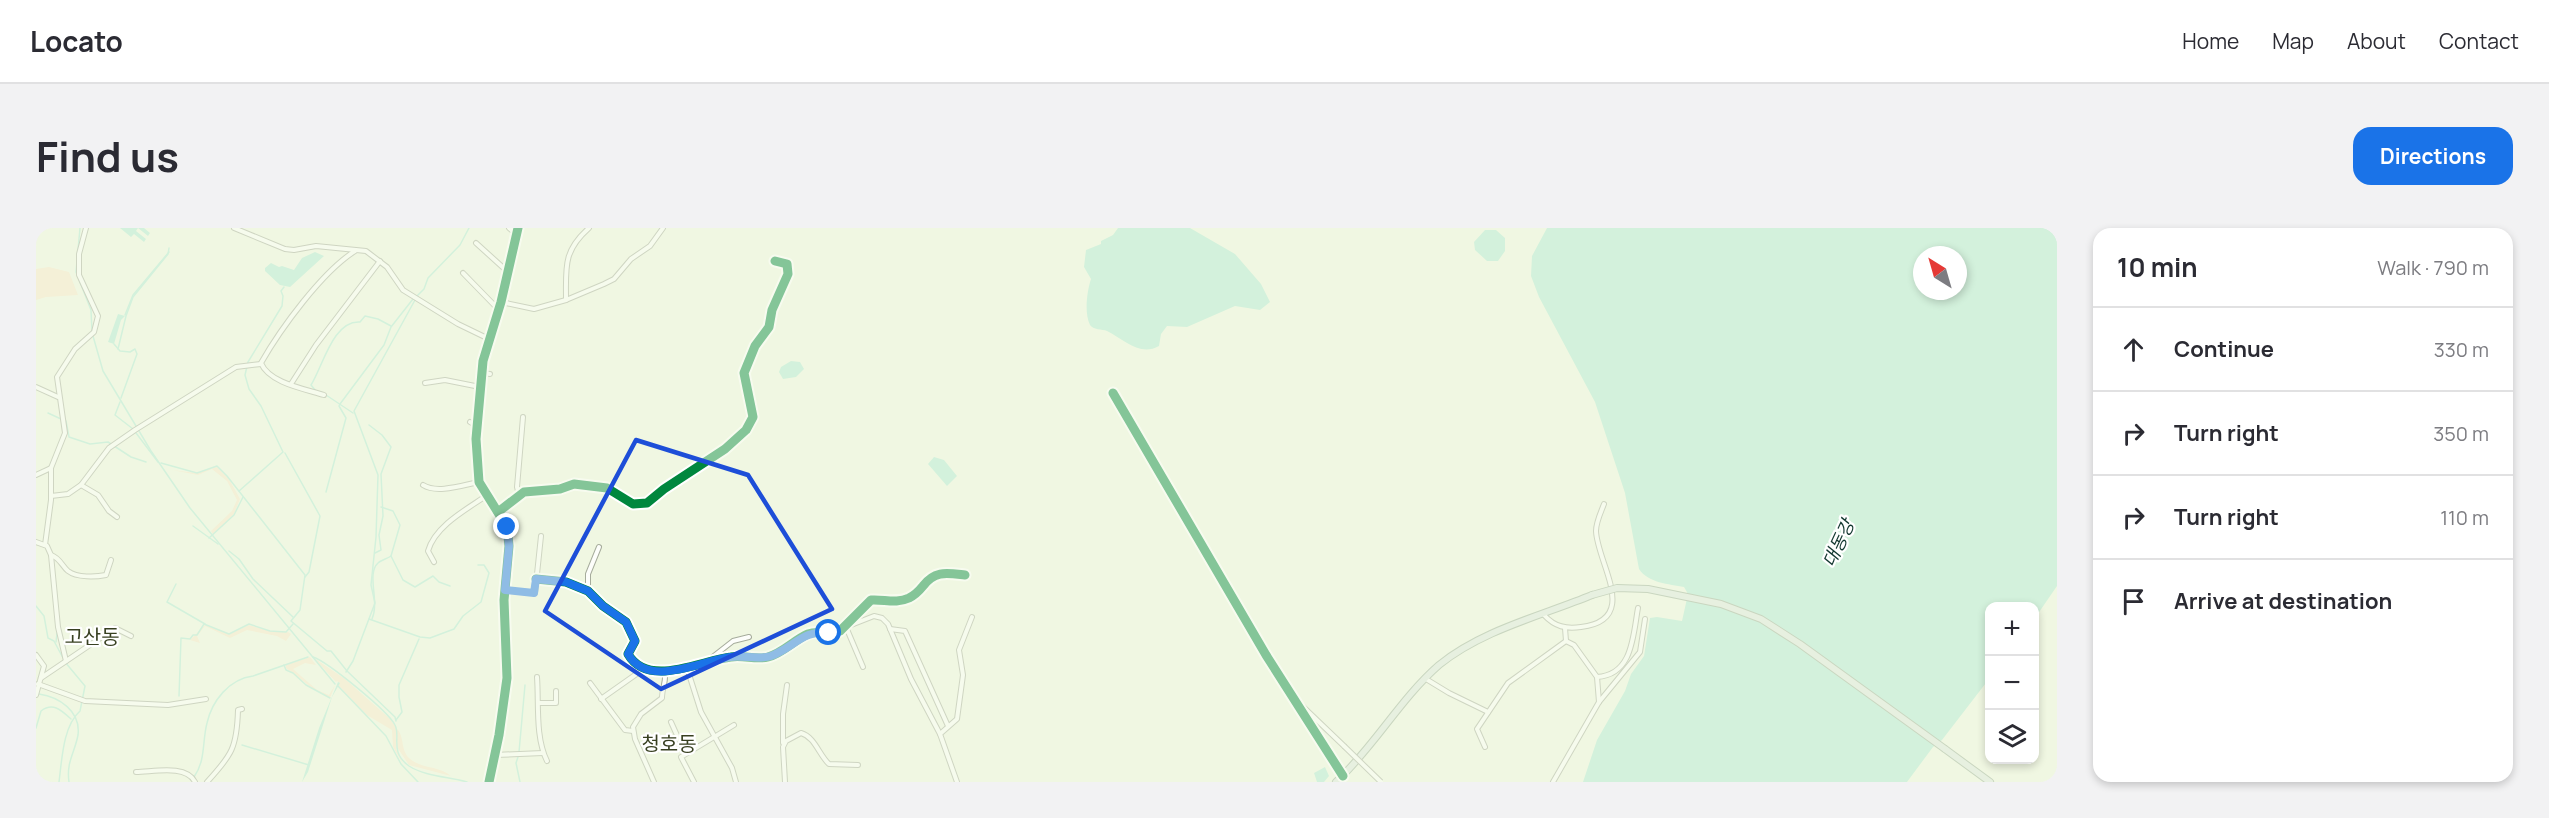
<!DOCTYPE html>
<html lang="en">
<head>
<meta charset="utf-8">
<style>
  :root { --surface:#fff; --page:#f2f2f3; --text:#2b2b33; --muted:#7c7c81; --line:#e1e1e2; --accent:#1a73e8 }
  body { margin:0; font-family:Manrope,"Noto Sans KR",sans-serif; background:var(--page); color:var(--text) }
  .controls { position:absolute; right:18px; bottom:18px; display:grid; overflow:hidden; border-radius:12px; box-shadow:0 3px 9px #0003 }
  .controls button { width:54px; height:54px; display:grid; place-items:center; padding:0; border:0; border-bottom:2px solid var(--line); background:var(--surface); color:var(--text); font:30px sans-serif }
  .compass { position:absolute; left:1877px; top:18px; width:54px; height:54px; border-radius:50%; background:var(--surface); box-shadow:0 3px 9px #0003; rotate:323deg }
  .stop { position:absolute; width:18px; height:18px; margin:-14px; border:4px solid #1a73e8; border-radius:50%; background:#fff }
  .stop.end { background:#1a73e8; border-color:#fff; box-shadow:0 2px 6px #0008 }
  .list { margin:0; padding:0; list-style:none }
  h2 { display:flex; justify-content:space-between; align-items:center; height:78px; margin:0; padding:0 24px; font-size:26px }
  h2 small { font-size:20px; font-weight:400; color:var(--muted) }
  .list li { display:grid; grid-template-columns:39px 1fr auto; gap:18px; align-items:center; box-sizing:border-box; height:84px; padding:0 24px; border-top:2px solid var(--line) }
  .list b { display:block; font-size:22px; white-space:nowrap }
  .list em { font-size:20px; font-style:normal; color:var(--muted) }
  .icon { flex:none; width:33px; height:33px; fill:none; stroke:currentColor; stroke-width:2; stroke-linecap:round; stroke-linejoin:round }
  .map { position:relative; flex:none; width:2021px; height:554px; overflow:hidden; border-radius:18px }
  header { display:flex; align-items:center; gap:36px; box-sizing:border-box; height:84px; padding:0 30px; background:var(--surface); border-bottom:2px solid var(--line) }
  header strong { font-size:28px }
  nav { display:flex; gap:33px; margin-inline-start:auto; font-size:21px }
  .intro { display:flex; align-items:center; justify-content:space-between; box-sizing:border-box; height:144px; padding:0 36px }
  h1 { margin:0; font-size:42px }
  .button { padding:15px 27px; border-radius:18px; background:var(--accent); color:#fff; font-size:21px; font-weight:700 }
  main { display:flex; gap:36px; padding:0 36px }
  aside { flex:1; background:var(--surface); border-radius:18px; box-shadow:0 3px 9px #0003 }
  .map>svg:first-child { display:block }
  .green { fill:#f8e6c9 }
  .water { fill:#b0e9d5; fill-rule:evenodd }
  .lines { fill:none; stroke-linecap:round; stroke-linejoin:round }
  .stream { stroke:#b0e9d5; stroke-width:1.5 }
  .street-casing { stroke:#a6ac9c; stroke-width:6 }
  .secondary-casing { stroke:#a6ac9c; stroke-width:8 }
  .primary-casing { stroke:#9aad97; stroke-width:8 }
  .street { stroke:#fdfefb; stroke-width:4 }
  .secondary { stroke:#edf2eb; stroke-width:5 }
  .primary { stroke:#dce7dd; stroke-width:6 }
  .street-bridge-casing { stroke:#a6ac9c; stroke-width:6; stroke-linecap:butt }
  .primary-bridge-casing { stroke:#9aad97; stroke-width:8; stroke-linecap:butt }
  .street-bridge { stroke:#fdfefb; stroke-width:4 }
  .primary-bridge { stroke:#dce7dd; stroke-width:6 }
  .cycleway-casing { stroke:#fff; stroke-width:13 }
  .cycleway { stroke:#00873e; stroke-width:9 }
  .route { stroke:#1a73e8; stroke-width:8 }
  .marked { fill:none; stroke:#1d4ed8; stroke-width:4.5; stroke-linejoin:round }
  .labels { text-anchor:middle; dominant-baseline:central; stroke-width:4.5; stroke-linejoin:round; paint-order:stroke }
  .water-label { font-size:18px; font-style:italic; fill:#12372f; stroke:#fff }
  .quarter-label { font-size:20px; fill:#384021; stroke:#fff }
</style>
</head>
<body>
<header>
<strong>Locato</strong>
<nav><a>Home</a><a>Map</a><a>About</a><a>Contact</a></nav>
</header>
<div class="intro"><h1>Find us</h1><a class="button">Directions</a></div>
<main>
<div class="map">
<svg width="2021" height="554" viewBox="0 0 2021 554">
  <rect width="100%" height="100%" fill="#f0f7e2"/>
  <g class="green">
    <path d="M13 39 33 44 42 67 10 69 0 72V41Z"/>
    <path d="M181 239 193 251 204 271 198 286 177 306 175 303 196 283 201 272 191 253 176 241 162 247 136 242 160 245Z"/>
    <path d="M169 397 193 406 213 397 234 403 252 404 255 406 250 413 241 408 211 402 194 410 169 398 161 408 164 415 154 412Z"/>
    <path d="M274 429 280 437 269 435 257 441 281 462 293 467 299 457 294 470 276 460 250 440V437Z"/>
    <path d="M278 430 309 451 353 490 360 499V521L367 536 357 519 356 502 331 487 302 457 304 455 301 453 300 454Z"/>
    <path d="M361 501C369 509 364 522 374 531 386 541 404 538 415 548L373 537 361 519Z"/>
  </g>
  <g class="water">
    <path d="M84 0H108L114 5 112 8 102 0 100 3 110 11 108 14 98 6 95 9Z"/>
    <path d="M1082 0H1154L1199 26 1225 56 1234 74 1224 82 1199 78 1151 99 1131 98 1125 106 1123 118C1104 129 1087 111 1071 103 1066 101 1057 102 1054 97 1048 85 1051 63 1055 51L1048 39 1050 22 1065 16V13L1077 7Z"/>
    <path d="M1511 0H2021V358L1999 390 1998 379H1954L1953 451 1906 512 1897 519 1871 554H1547L1561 512 1589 463 1595 446 1608 428 1614 390 1621 389 1646 393 1652 366 1648 359C1633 356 1612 355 1603 341L1589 265 1559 174 1503 69 1495 48 1496 28ZM1886 27H1922V63H1886Z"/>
    <path d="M1449 2H1460L1469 10V23L1462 33H1451L1439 22 1438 14Z"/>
    <path d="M279 24 288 28 254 59 244 57 229 43V40L235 35 243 39 246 38 258 42 266 30Z"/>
    <path d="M82 86 89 88 85 92 78 116 72 114Z"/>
    <path d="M755 133 764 134 768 141 760 149 747 151 743 144 745 139Z"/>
    <path d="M898 229 908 232 921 248 911 258 892 236Z"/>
    <path d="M302 454 304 455 296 469 272 544 266 554 283 500Z"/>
    <path d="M1289 539 1293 548 1288 554H1281L1278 545Z"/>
  </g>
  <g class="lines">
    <g class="stream">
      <path d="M44 0 40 44 55 82 56 104"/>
      <path d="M381 68 388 61 392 50 424 17 433 0"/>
      <path d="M89 87 97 67 133 24"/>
      <path d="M57 108 67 143 115 223 154 280 299 456"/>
      <path d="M78 116 84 123 94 124 99 121 101 126 85 170"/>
      <path d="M82 121 90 88 97 69 132 26 133 20"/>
      <path d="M280 163 275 157C287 138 297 92 324 94L329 88 342 91 355 98"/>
      <path d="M290 167 317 185"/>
      <path d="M84 174 79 187 97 201 122 234"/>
      <path d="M12 185 25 191"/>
      <path d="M30 193 33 209 54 216 72 214 95 229 110 234"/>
      <path d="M333 197 346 207 355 219 345 246 347 288 343 307 345 322 339 325"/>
      <path d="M249 225 284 288 273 344 269 349"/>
      <path d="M125 235 161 245 181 238 191 248 269 347 264 382 255 393 291 423H295L311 443 359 489 360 493"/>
      <path d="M203 263 247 224 225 178 213 161 209 147 212 134 246 78 247 68 245 63 248 59"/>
      <path d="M290 264 310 190 303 178 304 176 348 117 355 99 377 71"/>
      <path d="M345 279 357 283 364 297 355 328 367 352 379 359 397 348 403 354 414 358"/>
      <path d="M157 298 182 316"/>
      <path d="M173 310 198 287 207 269"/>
      <path d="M193 323 203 331 217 351 257 389"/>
      <path d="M140 356 131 374 169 396"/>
      <path d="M0 378 8 388 12 410 18 413 27 430"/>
      <path d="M333 391 384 409 394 410 418 401 427 388 445 374 453 345 448 337H442"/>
      <path d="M336 391C344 373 330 346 342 335 345 332 351 331 355 328"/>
      <path d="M20 414 21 405"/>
      <path d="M277 429C292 434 352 483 359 497 365 508 353 524 373 538 388 548 414 549 431 554"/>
      <path d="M248 437 250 442 257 445 270 457 294 470"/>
      <path d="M310 444 317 433 339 375 335 357 340 309 342 247 318 183 379 72"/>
      <path d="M302 458 350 508 365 536 382 554"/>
      <path d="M3 466C23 469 45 483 42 507 39 524 30 534 33 554"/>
      <path d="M143 468 145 410 154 411 157 407H161L168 396 193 406 213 396 234 403 250 404 257 396"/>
      <path d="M360 492 366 484 363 469V457L383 411"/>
      <path d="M0 500 5 483C17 474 25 482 35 491"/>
      <path d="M206 517 273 537"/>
      <path d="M483 524 489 457"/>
      <path d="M482 529 480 535 484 554"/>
      <path d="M158 549C170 532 166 514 171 495 176 473 193 451 217 448L272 429"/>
      <path d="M23 554C26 531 27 498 44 483L49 458 29 434"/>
    </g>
    <g class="street-casing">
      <g id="street">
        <path d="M198 0 249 21 258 22 280 18 330 23 351 39 367 62 422 96 453 111"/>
        <path d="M473 0 480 6"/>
        <path d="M440 15 472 44"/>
        <path d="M427 45 463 82"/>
        <path d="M530 72C530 39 527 23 553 0"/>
        <path d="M465 74 498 81 530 72 568 56 578 51 595 31 614 18 627 0"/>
        <path d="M446 145 454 146"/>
        <path d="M389 155 409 152 444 159"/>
        <path d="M255 156 280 117 344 33"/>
        <path d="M0 159 22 169"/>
        <path d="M288 167C269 161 233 155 225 135 245 100 286 44 319 23"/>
        <path d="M434 194 441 198"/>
        <path d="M0 247 15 240"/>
        <path d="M45 257 62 267 73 283 81 289"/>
        <path d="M387 257C401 266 427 257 443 254"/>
        <path d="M483 267 481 259 487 189"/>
        <path d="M15 268 32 266 45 257 73 220 99 202 200 139 225 136"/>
        <path d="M462 284 488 264 524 261 538 256 571 260 597 276 611 275 628 261 689 221 710 202 717 189 708 145 719 118 733 99 736 82 752 46 751 36 739 33"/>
        <path d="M0 314 11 318 15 327 22 399 30 433"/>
        <path d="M9 317 15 272V240L29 205 21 149 39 121 58 104 62 88 43 47V26L50 0"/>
        <path d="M15 327C24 330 26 338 32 343 41 350 60 349 70 347L75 332"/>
        <path d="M398 334 392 323C399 298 431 281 450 268"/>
        <path d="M500 351 530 354 552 363 567 378 590 394 599 413 592 426C612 461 666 432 695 429 707 427 721 432 732 429 747 425 758 412 772 406 783 402 794 408 804 403L835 372C848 371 860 376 873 370 879 367 883 363 887 358 899 342 911 345 929 347"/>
        <path d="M469 362 499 365 505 308"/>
        <path d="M552 363V346L563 319"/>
        <path d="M1508 387C1519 399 1530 401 1545 399 1605 392 1561 335 1560 303 1560 294 1565 284 1568 276"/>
        <path d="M1529 400 1530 413"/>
        <path d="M854 401 869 403 912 498"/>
        <path d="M0 427 8 438 0 467"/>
        <path d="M674 431 697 413 713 409"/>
        <path d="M827 439 810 399 838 388 846 390 852 396 875 451 904 506"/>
        <path d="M651 440 665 484 696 540 700 554"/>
        <path d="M501 449C503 475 499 509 511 533"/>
        <path d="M1561 449C1597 447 1597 407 1602 380"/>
        <path d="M5 450 79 400 95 408"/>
        <path d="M1390 451 1413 465 1452 484"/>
        <path d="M554 455 589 502 597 503"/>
        <path d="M2 456 49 473 132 477 170 471"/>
        <path d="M565 471 609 440"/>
        <path d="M1261 473 1308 518"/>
        <path d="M503 475H520V463"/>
        <path d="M635 494 649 525"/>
        <path d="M747 515V486L751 457"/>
        <path d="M1449 519 1441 501 1472 455 1530 413 1538 417 1561 449 1563 474"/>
        <path d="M459 527 507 525"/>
        <path d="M100 544C117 544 150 536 159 554"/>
        <path d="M171 554C196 527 201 519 202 482L206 481"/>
        <path d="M618 554 599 511 597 499 605 486 626 470C626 461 630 454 629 445"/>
        <path d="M658 554 645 529 698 497"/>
        <path d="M749 554 747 519 750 513 765 505C779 509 783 527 793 536L822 537"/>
        <path d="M921 554 904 506 921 491 927 447 923 422 936 389"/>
        <path d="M1517 554 1563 474 1604 424 1609 391"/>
      </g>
    </g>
    <g class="secondary-casing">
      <g id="secondary">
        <path d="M1077 165 1230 427 1307 548"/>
        <path d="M453 554 463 507 471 450 468 372 473 318 471 299 443 254 440 211 447 133 465 74 482 0"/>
      </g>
    </g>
    <g class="primary-casing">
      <g id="primary">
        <path d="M1909 521 1954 554"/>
        <path d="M1300 554C1338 519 1364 471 1403 437 1446 402 1505 388 1556 367"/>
      </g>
    </g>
    <use href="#street" class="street"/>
    <use href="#secondary" class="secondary"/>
    <use href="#primary" class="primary"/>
    <g class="street-bridge-casing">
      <path id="street-bridge" d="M1308 518 1345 554"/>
    </g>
    <g class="primary-bridge-casing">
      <path id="primary-bridge" d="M1556 367 1581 360 1612 361 1685 376 1725 391 1764 416 1909 521"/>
    </g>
    <use href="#street-bridge" class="street-bridge"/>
    <use href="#primary-bridge" class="primary-bridge"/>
    <g class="cycleway-casing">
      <g id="cycleway">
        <path d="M1077 165 1230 427 1307 548"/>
        <path d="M462 284 488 264 524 261 538 256 571 260 597 276 611 275 628 261 689 221 710 202 717 189 708 145 719 118 733 99 736 82 752 46 751 36 739 33"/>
        <path d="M500 351 530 354 552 363 567 378 590 394 599 413 592 426C612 461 666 432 695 429 707 427 721 432 732 429 747 425 758 412 772 406 783 402 794 408 804 403L835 372C848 371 860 376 873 370 879 367 883 363 887 358 899 342 911 345 929 347"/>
        <path d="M453 554 463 507 471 450 468 372 473 318 471 299 443 254 440 211 447 133 465 74 482 0"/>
      </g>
    </g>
    <use href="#cycleway" class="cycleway"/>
  </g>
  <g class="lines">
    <path class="route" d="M471 299 473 318 469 362 498 365 500 351 530 354 552 363 567 378 590 394 599 413 592 426C612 461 665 433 694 429 707 427 723 432 735 428 757 420 768 401 793 405"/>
  </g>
  <path d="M0 0H2021V554H0ZM600 212 712 247 796 381 625 461 509 383Z" fill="#f0f7e2" fill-opacity=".55" fill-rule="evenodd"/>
  <path class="marked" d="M600 212 712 247 796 381 625 461 509 383Z"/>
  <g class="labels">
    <g class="water-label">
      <text transform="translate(1802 315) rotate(-65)">대동강</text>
    </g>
    <g class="quarter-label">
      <text x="56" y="408">고산동</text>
      <text x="633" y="515">청호동</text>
    </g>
  </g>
</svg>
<div class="controls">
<button>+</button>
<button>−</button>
<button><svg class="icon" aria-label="layers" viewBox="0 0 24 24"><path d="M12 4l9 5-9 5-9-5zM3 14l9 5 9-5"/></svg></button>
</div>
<svg class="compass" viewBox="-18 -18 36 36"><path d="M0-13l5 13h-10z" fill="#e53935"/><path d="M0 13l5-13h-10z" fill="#7c7c81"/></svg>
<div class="stop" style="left:793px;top:405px"></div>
<div class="stop end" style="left:471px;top:299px"></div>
</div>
<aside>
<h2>10 min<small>Walk · 790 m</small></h2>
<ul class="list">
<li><svg class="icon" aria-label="ahead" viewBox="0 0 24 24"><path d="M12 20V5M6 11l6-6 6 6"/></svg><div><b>Continue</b></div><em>330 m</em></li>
<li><svg class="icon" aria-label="right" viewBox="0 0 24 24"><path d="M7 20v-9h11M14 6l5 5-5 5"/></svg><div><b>Turn right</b></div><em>350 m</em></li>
<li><svg class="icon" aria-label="right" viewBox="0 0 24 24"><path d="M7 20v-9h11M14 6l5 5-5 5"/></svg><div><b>Turn right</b></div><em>110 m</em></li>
<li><svg class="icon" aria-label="arrive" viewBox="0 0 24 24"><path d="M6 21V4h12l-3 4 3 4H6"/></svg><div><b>Arrive at destination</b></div></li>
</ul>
</aside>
</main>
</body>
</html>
